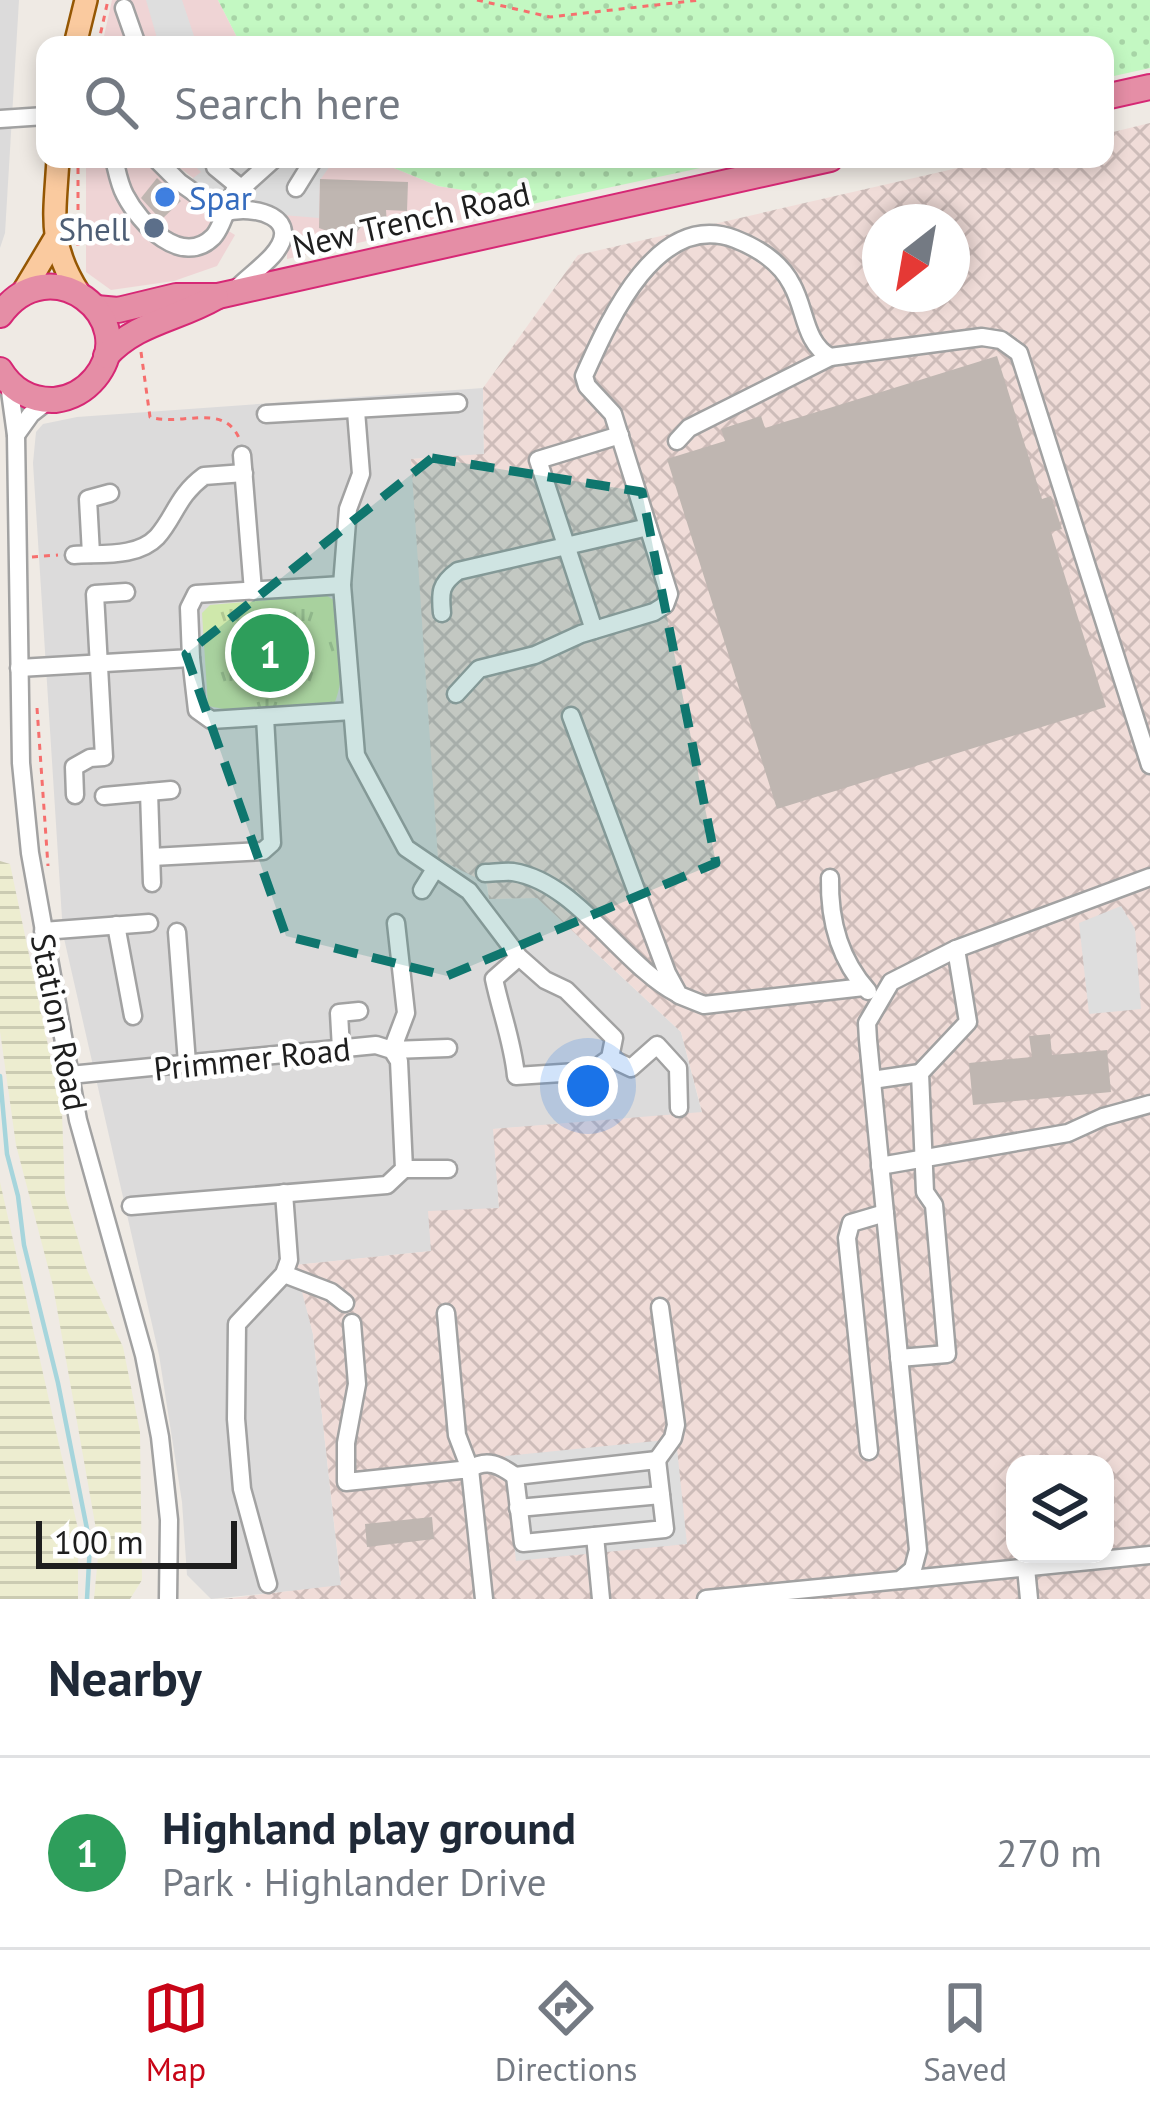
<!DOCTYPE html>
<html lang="en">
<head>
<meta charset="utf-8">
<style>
  :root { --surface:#fff; --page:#f6f6f7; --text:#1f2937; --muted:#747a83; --line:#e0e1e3; --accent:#c80517 }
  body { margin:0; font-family:"PT Sans",sans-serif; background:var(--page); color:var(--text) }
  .controls { position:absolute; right:36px; bottom:36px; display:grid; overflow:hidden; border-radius:24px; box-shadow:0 6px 18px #0003 }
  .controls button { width:108px; height:108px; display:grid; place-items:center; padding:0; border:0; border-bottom:3px solid var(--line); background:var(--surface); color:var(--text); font:60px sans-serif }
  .compass { position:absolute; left:862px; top:204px; width:108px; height:108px; border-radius:50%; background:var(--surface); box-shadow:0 6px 18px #0003; rotate:211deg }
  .scale { position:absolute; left:36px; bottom:30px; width:201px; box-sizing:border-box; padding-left:12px; border:6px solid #1e1e1e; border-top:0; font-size:33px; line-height:42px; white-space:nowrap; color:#1e1e1e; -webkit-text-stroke:9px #fff; paint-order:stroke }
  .you { position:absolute; left:588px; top:1086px; width:42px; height:42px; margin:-30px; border:9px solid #fff; border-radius:50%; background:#1a73e8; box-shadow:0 0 0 18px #1a73e833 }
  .badge { display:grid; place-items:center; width:78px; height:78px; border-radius:50%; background:var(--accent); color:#fff; font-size:39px; font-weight:700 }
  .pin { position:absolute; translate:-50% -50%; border:6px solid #fff; box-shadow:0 3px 12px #0006 }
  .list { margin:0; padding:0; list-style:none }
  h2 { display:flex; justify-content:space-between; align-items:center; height:156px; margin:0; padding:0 48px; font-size:51px }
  h2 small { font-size:39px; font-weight:400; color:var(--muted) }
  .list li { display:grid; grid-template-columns:78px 1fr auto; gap:36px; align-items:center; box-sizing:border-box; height:192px; padding:0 48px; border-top:3px solid var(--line) }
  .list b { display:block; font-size:45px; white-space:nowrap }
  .list p { margin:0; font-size:39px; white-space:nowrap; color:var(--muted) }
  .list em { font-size:39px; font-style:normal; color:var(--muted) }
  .icon { flex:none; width:66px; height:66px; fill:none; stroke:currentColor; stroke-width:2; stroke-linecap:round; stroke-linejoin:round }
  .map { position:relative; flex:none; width:1150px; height:1599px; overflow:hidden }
  .search { position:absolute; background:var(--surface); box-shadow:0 6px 18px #0003; left:36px; right:36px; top:36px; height:132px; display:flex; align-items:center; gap:30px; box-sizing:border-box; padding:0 42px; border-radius:24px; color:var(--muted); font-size:45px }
  .sheet { height:348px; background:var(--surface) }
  nav { display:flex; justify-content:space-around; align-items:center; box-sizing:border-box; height:168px; border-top:3px solid var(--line); background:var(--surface); font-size:33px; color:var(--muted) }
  nav a { display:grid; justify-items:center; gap:6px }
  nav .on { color:var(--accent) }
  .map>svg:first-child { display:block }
  .residential { fill:#dcdbdb }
  .commercial { fill:#efd4d5 }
  .military { fill:url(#military-cross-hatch); fill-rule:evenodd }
  .farmland { fill:url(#farmland-rules) }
  .grass { fill:url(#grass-tufts) }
  .park { fill:url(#park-dots) }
  .parking { fill:#dedede }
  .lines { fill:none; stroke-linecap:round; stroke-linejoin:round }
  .stream { stroke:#a6d5dc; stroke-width:4.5 }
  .building { fill:#bfb6b1 }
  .minor-casing { stroke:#a2a2a2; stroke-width:21 }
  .major-casing { stroke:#955703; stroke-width:26 }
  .highway-casing { stroke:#d62875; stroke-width:28 }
  .path { stroke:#f66f6e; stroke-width:3; stroke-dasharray:6 6; stroke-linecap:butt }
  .minor { stroke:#fff; stroke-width:16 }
  .major { stroke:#faca9f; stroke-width:21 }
  .highway { stroke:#e58ea6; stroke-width:24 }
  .marked { fill:#0f766e; fill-opacity:0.2; stroke:#0f766e; stroke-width:9; stroke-dasharray:24 15; stroke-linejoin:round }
  .shop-dot { fill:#3f7fe0; stroke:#fff; stroke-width:4.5 }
  .service-dot { fill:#5c6f8a; stroke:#fff; stroke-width:4.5 }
  .labels { text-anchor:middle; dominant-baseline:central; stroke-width:9; stroke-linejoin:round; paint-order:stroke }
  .shop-label { font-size:33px; fill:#366cbe; stroke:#fff; text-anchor:start }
  .street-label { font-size:33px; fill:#1e1e1e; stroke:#fff }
  .service-label { font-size:33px; fill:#4e5e75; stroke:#fff; text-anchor:end }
</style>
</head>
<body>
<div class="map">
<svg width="1150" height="1599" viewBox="0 0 1150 1599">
  <defs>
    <pattern id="military-cross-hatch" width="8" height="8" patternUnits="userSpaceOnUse" patternTransform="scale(3)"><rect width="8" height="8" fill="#f0dcd8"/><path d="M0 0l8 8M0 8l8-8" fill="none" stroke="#cdbcb9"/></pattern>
    <pattern id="farmland-rules" width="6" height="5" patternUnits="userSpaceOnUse" patternTransform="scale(3)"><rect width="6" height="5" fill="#ededd0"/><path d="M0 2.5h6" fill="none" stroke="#cbcbb2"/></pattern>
    <pattern id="grass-tufts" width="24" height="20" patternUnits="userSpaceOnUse" patternTransform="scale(3)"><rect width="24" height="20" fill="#cfe8ab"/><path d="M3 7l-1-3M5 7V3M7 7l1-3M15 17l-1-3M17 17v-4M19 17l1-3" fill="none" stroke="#b1c793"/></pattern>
    <pattern id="park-dots" width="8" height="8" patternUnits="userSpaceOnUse" patternTransform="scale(3)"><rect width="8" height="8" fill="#c3f8c2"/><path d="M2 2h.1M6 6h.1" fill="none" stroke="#a7d4a6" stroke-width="1.8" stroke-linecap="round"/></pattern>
  </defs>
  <rect width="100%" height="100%" fill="#efeae4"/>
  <g class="residential">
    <path d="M0 0H19L5 233 0 248Z"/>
    <path d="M483 388 484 455 411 459 489 899 537 898 681 1032 702 1113 494 1129 499 1208 432 1251 296 1265 313 1334 341 1586 211 1599 187 1575 182 1502 159 1355 63 934 33 463 36 432 43 424 77 417Z"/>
  </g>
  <g class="commercial">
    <path d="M112 0H218L241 45H102Z"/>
    <path d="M86 159H147L211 220 235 235 217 266 174 281 111 290 86 272Z"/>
    <path d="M168 159H372L438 186 494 195 495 212 287 259V229L282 215 246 195H216Z"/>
  </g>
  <path class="military" d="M1150 123V1599H223L341 1585 313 1334 295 1265 431 1251 428 1211 499 1208 493 1129 702 1112 681 1032 537 898 489 899 487 883 438 859 411 459 484 454 483 388 578 255 997 159H1105V134ZM880 222H952V294H880ZM1015 1464H1105V1554H1015Z"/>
  <g class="farmland">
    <path d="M0 861 10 864 62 1112 65 1195 87 1270 123 1347 140 1432 142 1580 130 1599H94L99 1546 53 1286 16 1145 0 1031Z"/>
    <path d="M0 1182 78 1529V1599H0Z"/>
  </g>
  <path class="grass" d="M326 595 335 601C340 634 347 671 335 702L234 711 208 706 202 613 210 605Z"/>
  <g class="park">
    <path d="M218 0H1150V68L1105 78V45H241Z"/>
    <path d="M372 159H742L495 212 494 195 438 186Z"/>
    <path d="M299 638 298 665 242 668V642Z"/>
  </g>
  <g class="parking">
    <path d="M146 0H182L197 45H159Z"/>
    <path d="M200 159H335L320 180 319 218 282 215 246 195H216L192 179 201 172 194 165Z"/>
    <path d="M1121 906 1135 929 1141 1009 1089 1014 1079 923Z"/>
    <path d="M676 1439 687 1544 516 1561 505 1456Z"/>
  </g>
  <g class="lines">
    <path class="stream" d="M0 1076 7 1154 18 1196 24 1245 58 1383 90 1544 87 1599"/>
  </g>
  <g class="building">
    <path d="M157 178 181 201 161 220 141 198Z"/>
    <path d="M320 179 408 182 407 211 386 210 387 225 380 232 365 221 355 235 348 226 327 231 319 228Z"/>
    <path d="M997 356 1042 499 1051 496 1062 529 1051 532 1106 707 777 809 667 459 725 441 721 429 761 416 765 428Z"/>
    <path d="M1050 1034 1052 1055 1107 1050 1111 1092 973 1105 969 1063 1032 1057 1029 1036Z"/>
    <path d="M432 1517 434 1539 367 1547 365 1524Z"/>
  </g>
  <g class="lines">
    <g class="minor-casing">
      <g id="minor">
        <path d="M124 8 137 45"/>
        <path d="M0 119 45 116"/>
        <path d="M114 159C117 171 119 184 125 195 140 224 182 268 213 237 222 228 230 198 237 185L215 167 224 159"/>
        <path d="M156 159 179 182 223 213C254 203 306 218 272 256 261 268 247 278 236 289"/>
        <path d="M237 185 243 187 274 159"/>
        <path d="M296 188 314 159"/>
        <path d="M9 384 16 435 21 763 30 853 78 1120 144 1355 160 1437 169 1520 168 1599"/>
        <path d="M356 411 361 474 348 509 342 585 356 755 406 848 469 891 519 957 545 980 566 990 614 1038 610 1058 592 1071 516 1076C513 1043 501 1012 494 979L519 957"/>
        <path d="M266 414 458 403"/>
        <path d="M16 435 31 414 49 400"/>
        <path d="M677 441 689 428 830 357"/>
        <path d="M242 455 253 591"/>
        <path d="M91 554 88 499 110 493"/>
        <path d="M74 555C100 553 137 558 157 537 175 517 177 496 204 476L244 473"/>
        <path d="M442 613C440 592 440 584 458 571L648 527"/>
        <path d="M594 630 538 460 620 435"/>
        <path d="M191 658 197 710 211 720 352 711"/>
        <path d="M19 668 191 658 189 608 196 594 342 585"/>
        <path d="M456 694 479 669 535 655 581 634 654 612 665 605 669 594 613 414 587 386 584 376C609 320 657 210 735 239 758 248 781 263 792 285 806 310 804 342 830 357L982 337 1001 340 1019 353 1150 765"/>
        <path d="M571 716 667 973 679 995 704 1005 864 987"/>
        <path d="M149 792 152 883"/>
        <path d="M75 795 74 767 90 758 104 757 95 594 126 592"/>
        <path d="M104 796 171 790"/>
        <path d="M152 857 263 851 272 843 265 717"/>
        <path d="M485 873C493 873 505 871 513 872 577 882 622 965 678 994"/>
        <path d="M830 878C829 921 839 959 868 991"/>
        <path d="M422 890 435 869"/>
        <path d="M396 923 406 1013 392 1050 448 1048"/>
        <path d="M116 925 133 1016"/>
        <path d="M43 931 149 923"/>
        <path d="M177 932 187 1063"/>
        <path d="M341 1049 339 1013 359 1011"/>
        <path d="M610 1058 631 1068 657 1045 678 1068 679 1108"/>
        <path d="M70 1075 376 1045 392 1050 399 1061 404 1169 387 1185 131 1206"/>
        <path d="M872 1080 920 1073"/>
        <path d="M880 1166 1068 1133 1103 1117 1150 1104"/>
        <path d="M404 1169H448"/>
        <path d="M284 1274 331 1292 345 1303"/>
        <path d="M446 1313 457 1435 470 1469C487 1458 500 1465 515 1476"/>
        <path d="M352 1323 357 1384 346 1443V1482L470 1469 484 1599"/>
        <path d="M899 1358 947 1354 934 1205 925 1192 920 1073 968 1022 956 949"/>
        <path d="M869 1451 847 1238 851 1223 885 1213"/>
        <path d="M657 1460 665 1529 523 1543 515 1476Z"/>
        <path d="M657 1460 673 1438 676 1425 660 1307"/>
        <path d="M518 1508 661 1495"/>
        <path d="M595 1536 601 1599"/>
        <path d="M1026 1568 1029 1599"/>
        <path d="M901 1580 1150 1555"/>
        <path d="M268 1584 242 1489 236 1419 237 1324 284 1274 289 1260 284 1193"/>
        <path d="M706 1599 900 1580 913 1569 918 1550 868 1040 867 1023 891 982 956 949 1150 877"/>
      </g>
    </g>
    <g class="major-casing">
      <g id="major">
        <path d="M75 45 86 0"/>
        <path d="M58 159C55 215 47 243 79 293"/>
        <path d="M23 292 54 240"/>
      </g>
    </g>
    <g class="highway-casing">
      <g id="highway">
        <path d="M1105 97 1150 87"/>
        <path d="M96 308 118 310 176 296H218L830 159"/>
        <path d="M0 315C50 245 143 319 95 378 85 390 71 398 55 400 31 401 12 390 0 370"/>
        <path d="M106 356C137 322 176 320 216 297"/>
      </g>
    </g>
    <g class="path">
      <path d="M477 0 550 17 700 0"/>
      <path d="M98 45 108 0"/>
      <path d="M78 246V159"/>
      <path d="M141 352 150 417C180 427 223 402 239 438"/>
      <path d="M32 557 58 555"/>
      <path d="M37 708 48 866"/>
    </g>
    <use href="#minor" class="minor"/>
    <use href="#major" class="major"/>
    <use href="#highway" class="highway"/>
  </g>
  <path class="marked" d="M432 458 642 492 716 863 447 976 286 936 186 654Z"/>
  <circle class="shop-dot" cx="165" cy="197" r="12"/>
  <circle class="service-dot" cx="154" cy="228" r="12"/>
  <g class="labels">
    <g class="shop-label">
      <text x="189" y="197">Spar</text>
    </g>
    <g class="street-label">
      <text transform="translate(411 219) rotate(-13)">New Trench Road</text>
      <text transform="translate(60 1022) rotate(79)">Station Road</text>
      <text transform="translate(252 1058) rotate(-6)">Primmer Road</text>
    </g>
    <g class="service-label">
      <text x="130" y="228">Shell</text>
    </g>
  </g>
</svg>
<div class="controls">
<button><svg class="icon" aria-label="layers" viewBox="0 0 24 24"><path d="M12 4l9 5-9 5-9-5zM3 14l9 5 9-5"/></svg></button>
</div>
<svg class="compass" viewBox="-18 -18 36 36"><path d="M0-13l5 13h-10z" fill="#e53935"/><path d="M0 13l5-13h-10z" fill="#747a83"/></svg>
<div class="scale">100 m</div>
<div class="you"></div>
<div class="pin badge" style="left:270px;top:653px;background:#2e9e5b">1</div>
<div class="search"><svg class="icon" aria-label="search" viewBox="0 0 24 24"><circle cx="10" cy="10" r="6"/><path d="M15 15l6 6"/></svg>Search here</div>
</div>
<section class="sheet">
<h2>Nearby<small></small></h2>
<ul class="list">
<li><span class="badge" style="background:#2e9e5b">1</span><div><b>Highland play ground</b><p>Park · Highlander Drive</p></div><em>270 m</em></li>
</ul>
</section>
<nav>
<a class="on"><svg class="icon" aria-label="map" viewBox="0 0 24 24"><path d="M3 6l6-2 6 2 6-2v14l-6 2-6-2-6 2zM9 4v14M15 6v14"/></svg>Map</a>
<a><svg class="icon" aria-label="directions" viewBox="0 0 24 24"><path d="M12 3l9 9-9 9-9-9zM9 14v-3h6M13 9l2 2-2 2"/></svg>Directions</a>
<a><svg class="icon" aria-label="saved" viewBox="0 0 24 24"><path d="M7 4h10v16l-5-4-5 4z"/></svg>Saved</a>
</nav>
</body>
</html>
